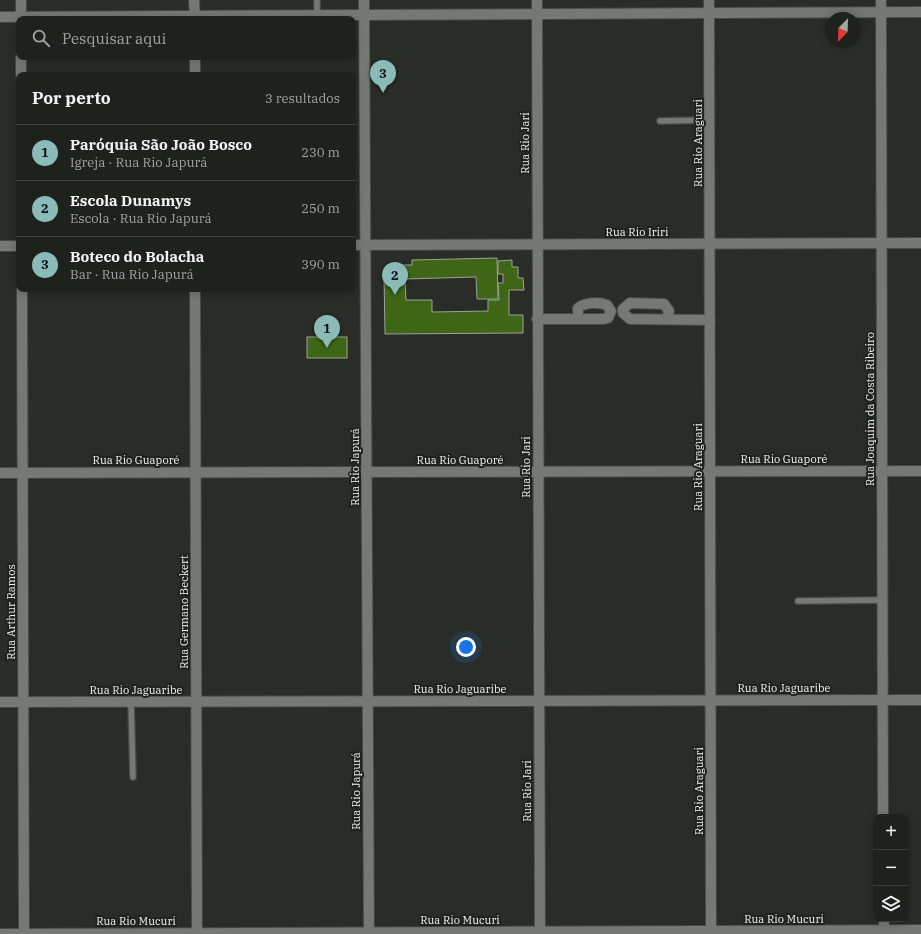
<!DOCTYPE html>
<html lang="pt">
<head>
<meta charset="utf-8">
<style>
  :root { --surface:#1f211d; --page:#2c2e2a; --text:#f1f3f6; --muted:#a1a3a4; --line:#3c3e3b; --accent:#8bbbb9 }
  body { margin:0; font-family:"IBM Plex Serif",serif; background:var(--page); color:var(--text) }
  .controls { position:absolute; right:12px; bottom:12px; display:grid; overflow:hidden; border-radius:8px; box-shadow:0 2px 10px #0003 }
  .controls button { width:36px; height:36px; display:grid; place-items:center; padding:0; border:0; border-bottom:1px solid var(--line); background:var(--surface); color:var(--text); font:20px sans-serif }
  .compass { position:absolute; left:825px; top:12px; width:36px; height:36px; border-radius:50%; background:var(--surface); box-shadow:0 2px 10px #0003; rotate:203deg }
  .you { position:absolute; left:466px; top:647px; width:14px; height:14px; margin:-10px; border:3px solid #fff; border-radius:50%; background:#1a73e8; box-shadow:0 0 0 6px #1a73e833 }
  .badge { display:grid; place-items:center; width:26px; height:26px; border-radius:50%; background:var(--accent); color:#111; font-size:13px; font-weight:700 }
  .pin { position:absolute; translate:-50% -33px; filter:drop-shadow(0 1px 2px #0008) }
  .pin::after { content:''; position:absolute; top:21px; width:14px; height:12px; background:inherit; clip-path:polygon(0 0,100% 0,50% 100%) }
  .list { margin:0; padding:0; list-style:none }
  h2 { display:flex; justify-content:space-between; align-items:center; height:52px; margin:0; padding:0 16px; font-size:17px }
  h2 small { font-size:13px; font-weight:400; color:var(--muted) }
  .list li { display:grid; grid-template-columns:26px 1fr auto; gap:12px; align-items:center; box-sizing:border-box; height:56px; padding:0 16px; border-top:1px solid var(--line) }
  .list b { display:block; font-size:15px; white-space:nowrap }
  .list p { margin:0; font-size:13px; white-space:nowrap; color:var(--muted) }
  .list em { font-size:13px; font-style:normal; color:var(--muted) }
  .icon { flex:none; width:22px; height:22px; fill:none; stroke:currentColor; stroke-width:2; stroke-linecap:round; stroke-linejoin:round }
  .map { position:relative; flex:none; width:921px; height:934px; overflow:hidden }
  .search { position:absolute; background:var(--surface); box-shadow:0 2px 10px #0003; left:16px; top:16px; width:340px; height:44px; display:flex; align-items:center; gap:10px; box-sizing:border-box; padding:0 14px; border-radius:8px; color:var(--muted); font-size:15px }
  .panel { position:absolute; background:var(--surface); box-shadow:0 2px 10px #0003; left:16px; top:72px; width:340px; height:220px; border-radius:8px }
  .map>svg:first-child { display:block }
  .building { fill:#3f6616; stroke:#9ea19b }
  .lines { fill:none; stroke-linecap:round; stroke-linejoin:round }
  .service-casing { stroke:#474a46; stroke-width:8 }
  .minor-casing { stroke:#474a46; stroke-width:12 }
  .tertiary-casing { stroke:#474a46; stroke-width:12 }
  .service { stroke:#757973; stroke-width:5.5 }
  .minor { stroke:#757973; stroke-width:10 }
  .tertiary { stroke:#757973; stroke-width:10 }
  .labels { text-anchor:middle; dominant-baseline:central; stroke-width:4; stroke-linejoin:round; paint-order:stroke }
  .street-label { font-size:11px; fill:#f1f3f0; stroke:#1f221d }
</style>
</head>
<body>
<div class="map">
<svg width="921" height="934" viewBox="0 0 921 934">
  <rect width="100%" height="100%" fill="#292c27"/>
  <g class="building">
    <path d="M497 258 498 299H477L476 277 405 279 406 300H432V312L488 311V300H499L498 283H503V274H498V261L512 260V267H518V278H523L524 290H509V315H523V333L385 334 384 276H388L387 265H412V260Z"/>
    <rect x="307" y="337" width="40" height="21"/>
  </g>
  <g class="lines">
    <g class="service-casing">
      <g id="service">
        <path d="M317 0V15"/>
        <path d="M660 121 709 120"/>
        <path d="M798 601 882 600"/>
        <path d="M131 702 133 777"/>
      </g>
    </g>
    <g class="minor-casing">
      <g id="minor">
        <path d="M21 0V19"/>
        <path d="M194 0 195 19"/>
        <path d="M537 0 540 934"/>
        <path d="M709 0 711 934"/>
        <path d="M881 0 883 817"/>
        <path d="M0 17 921 12"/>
        <path d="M21 57V75"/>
        <path d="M195 57V75"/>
        <path d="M353 245 921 243"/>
        <path d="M0 246H19"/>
        <path d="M22 289 24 934"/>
        <path d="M195 289 197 934"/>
        <path d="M537 319H604L608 318 611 311 607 305C599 302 585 302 578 308V319"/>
        <path d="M667 319 669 311 664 304 630 303 623 309V313L630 319 710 320"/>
        <path d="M0 473 367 472"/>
        <path d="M0 702 921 700"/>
        <path d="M884 919V934"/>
        <path d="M0 934 921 930"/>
      </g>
    </g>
    <g class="tertiary-casing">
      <g id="tertiary">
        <path d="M364 0 369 934"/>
        <path d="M367 472 921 471"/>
      </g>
    </g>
    <use href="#service" class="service"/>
    <use href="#minor" class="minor"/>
    <use href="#tertiary" class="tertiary"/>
  </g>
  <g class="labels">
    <g class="street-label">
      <text transform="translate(525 143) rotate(-90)">Rua Rio Jari</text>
      <text transform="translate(698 143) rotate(-90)">Rua Rio Araguari</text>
      <text x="637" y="232">Rua Rio Iriri</text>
      <text transform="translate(870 409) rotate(-90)">Rua Joaquim da Costa Ribeiro</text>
      <text x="784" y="459">Rua Rio Guaporé</text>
      <text x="136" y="460">Rua Rio Guaporé</text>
      <text x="460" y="460">Rua Rio Guaporé</text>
      <text transform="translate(355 467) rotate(-90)">Rua Rio Japurá</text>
      <text transform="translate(526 467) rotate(-90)">Rua Rio Jari</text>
      <text transform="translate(698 467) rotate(-90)">Rua Rio Araguari</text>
      <text transform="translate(11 612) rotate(-90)">Rua Arthur Ramos</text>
      <text transform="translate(184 612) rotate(-90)">Rua Germano Beckert</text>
      <text x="784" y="688">Rua Rio Jaguaribe</text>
      <text x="460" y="689">Rua Rio Jaguaribe</text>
      <text x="136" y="690">Rua Rio Jaguaribe</text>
      <text transform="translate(356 791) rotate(-90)">Rua Rio Japurá</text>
      <text transform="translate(527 791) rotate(-90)">Rua Rio Jari</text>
      <text transform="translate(699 791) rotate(-90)">Rua Rio Araguari</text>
      <text x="784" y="919">Rua Rio Mucuri</text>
      <text x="460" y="920">Rua Rio Mucuri</text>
      <text x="136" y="921">Rua Rio Mucuri</text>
    </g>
  </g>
</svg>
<div class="controls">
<button>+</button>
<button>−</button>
<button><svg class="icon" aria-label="layers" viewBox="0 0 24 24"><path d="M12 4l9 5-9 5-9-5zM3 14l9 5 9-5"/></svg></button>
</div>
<svg class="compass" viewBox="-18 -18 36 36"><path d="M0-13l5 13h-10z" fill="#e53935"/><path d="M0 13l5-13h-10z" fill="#a1a3a4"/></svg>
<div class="you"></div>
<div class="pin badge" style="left:327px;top:348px">1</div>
<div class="pin badge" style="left:395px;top:295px">2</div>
<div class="pin badge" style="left:383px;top:93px">3</div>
<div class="search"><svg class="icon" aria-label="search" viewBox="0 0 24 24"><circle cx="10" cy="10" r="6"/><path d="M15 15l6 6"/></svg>Pesquisar aqui</div>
<section class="panel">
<h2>Por perto<small>3 resultados</small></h2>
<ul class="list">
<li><span class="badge">1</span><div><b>Paróquia São João Bosco</b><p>Igreja · Rua Rio Japurá</p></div><em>230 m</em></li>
<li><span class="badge">2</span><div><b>Escola Dunamys</b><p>Escola · Rua Rio Japurá</p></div><em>250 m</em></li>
<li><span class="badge">3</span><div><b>Boteco do Bolacha</b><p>Bar · Rua Rio Japurá</p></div><em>390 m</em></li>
</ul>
</section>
</div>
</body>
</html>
